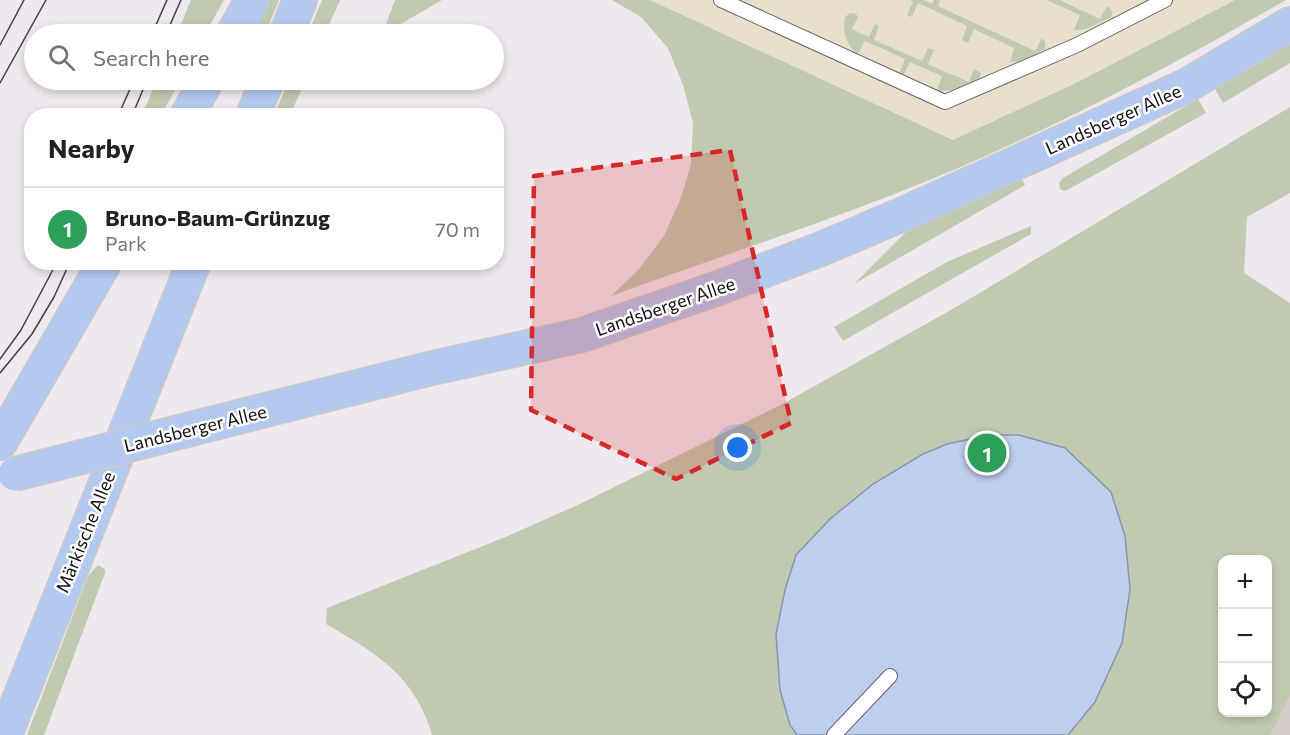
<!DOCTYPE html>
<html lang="en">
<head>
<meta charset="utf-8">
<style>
  :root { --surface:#fff; --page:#f6f6f6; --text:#202124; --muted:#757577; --line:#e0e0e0; --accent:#934d26 }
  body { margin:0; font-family:Commissioner,sans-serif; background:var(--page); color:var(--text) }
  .controls { position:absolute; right:18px; bottom:18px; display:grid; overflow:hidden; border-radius:12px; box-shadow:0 3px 9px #0003 }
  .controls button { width:54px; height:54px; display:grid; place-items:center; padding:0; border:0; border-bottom:2px solid var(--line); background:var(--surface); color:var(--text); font:30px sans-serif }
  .you { position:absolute; left:738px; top:448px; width:21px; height:21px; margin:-15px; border:4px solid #fff; border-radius:50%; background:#1a73e8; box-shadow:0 0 0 9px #1a73e833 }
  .badge { display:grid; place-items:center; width:39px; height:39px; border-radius:50%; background:var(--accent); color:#fff; font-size:20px; font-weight:700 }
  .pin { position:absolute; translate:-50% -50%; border:3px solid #fff; box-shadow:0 2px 6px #0006 }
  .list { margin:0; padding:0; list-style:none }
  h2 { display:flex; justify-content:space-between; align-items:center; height:78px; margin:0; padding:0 24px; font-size:26px }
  h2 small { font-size:20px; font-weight:400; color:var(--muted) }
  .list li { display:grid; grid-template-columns:39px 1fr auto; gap:18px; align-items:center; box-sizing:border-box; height:84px; padding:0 24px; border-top:2px solid var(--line) }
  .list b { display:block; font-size:22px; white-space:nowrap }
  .list p { margin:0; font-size:20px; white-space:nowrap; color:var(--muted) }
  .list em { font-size:20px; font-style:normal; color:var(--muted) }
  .icon { flex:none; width:33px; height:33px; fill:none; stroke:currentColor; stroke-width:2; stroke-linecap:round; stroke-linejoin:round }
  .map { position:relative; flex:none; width:1290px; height:735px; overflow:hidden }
  .search { position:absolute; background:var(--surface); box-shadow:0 3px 9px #0003; left:24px; top:24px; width:480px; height:66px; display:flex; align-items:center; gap:15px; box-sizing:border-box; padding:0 21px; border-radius:33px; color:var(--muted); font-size:22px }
  .panel { position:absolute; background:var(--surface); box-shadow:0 3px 9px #0003; left:24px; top:108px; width:480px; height:162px; border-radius:24px }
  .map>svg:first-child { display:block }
  .commercial { fill:#e9e0cb }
  .green { fill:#c0cab0; fill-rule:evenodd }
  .water { fill:#beceef; stroke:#8a94ac; stroke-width:1.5 }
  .building { fill:#d4cac8 }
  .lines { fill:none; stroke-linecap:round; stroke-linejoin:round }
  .service-casing { stroke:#676066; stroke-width:16 }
  .primary-casing { stroke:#cacaca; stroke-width:36 }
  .service { stroke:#fff; stroke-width:14 }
  .primary { stroke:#b3c9ef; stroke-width:33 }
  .tram { stroke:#434043; stroke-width:1.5 }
  .primary-bridge-casing { stroke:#cacaca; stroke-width:36; stroke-linecap:butt }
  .primary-bridge { stroke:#b3c9ef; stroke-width:33 }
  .marked { fill:#d62828; fill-opacity:0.2; stroke:#d62828; stroke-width:4.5; stroke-dasharray:12 8; stroke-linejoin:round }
  .labels { text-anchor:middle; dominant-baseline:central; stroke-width:5; stroke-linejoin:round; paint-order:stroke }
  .street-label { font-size:18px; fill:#100e10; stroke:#fff }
</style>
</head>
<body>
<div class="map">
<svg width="1290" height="735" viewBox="0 0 1290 735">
  <rect width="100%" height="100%" fill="#efe8ee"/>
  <path class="commercial" d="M650 0H1235L1078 82 953 140Z"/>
  <g class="green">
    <path d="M191 0H224L205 34H177Z"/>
    <path d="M265 0H279L265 34H246Z"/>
    <path d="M322 0H340L325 34H308Z"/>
    <path d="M395 0H442L392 29 385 27Z"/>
    <path d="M612 0H650L953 140 1078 82 1235 0H1286C1159 73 1029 142 892 195 799 231 704 262 611 296L639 269 664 236 681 198 691 164 693 123 683 85 668 48 641 17Z"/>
    <path d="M911 0H923L932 4 934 0H940L938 6 1035 51 1042 38 1045 42V49L1023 61 1010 62 1014 48 974 29 968 43 962 40 967 26 918 3 912 17 907 15 913 2Z"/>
    <path d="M1046 0H1059L1100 19 1107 6C1111 9 1114 12 1111 17 1099 22 1087 32 1074 30L1080 15Z"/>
    <path d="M850 13 856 14 858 17 852 29 869 37 875 24 879 26 874 40 922 61 928 48 934 50 928 64 969 82 974 69 981 73 979 81 958 90 937 91 942 76 910 62 903 76 899 74 905 59 865 41 858 54C846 46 842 31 845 17Z"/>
    <path d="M1290 44V63L1223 103 1215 89Z"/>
    <path d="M157 80H181L161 115H142Z"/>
    <path d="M289 80H306L290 115H274Z"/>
    <path d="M1198 99 1206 113 1069 189 1065 191 1060 189 1059 183 1063 178Z"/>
    <path d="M1290 107V193L1247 217 1244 273 1290 303V696L1271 735H432C416 677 375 652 326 624L327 608 508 536 582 503 784 403 951 310ZM1222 560H1268V712H1222Z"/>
    <path d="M1020 179 1023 181 1025 185 1020 188 854 284 908 230Z"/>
    <path d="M1031 226V234L843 341 834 327 947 262Z"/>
    <path d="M98 565 105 569V573L44 735H27L88 576Z"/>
  </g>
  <path class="water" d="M990 435H1019L1065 448 1111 492 1125 536 1130 589 1122 643 1095 702 1068 735H797L790 725 780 690 776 634 785 590 796 555 830 519 873 484 923 454 947 444Z"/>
  <path class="building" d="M1290 696V735H1271Z"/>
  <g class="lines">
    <g class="service-casing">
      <g id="service">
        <path d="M721 0 945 102 1077 45 1165 0"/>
        <path d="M834 735 890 676"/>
      </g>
    </g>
    <g class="primary-casing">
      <g id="primary">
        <path d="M233 34 252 0"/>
        <path d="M286 34 300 0"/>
        <path d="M187 116 207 80"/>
        <path d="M253 116 267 80"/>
        <path d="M289 404 428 369 582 335 718 288 821 249 908 212 1186 86 1290 24"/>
        <path d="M0 443 105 262"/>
        <path d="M5 735 194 262"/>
      </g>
    </g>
    <use href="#service" class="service"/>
    <use href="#primary" class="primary"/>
    <g class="tram">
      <path d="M152 34 167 0"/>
      <path d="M166 34 181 0"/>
      <path d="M0 45 24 0"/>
      <path d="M0 83 46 0"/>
      <path d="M118 116 134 80"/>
      <path d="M132 116 147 80"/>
      <path d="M0 359 21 330 57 262"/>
      <path d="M0 373 32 334 54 297 70 262"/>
    </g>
    <g class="primary-bridge-casing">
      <path id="primary-bridge" d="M15 474 289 404"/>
    </g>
    <use href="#primary-bridge" class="primary-bridge"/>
  </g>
  <path class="marked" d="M730 150 791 423 676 479 531 410 534 176Z"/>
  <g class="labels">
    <g class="street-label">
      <text transform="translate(1113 119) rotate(-24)">Landsberger Allee</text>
      <text transform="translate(665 306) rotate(-19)">Landsberger Allee</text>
      <text transform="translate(195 428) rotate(-14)">Landsberger Allee</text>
      <text transform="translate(85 532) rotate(-68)">Märkische Allee</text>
    </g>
  </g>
</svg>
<div class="controls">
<button>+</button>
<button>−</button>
<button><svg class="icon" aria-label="locate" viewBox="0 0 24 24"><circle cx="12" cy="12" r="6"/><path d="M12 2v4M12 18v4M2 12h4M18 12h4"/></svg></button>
</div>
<div class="you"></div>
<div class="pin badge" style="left:987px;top:453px;background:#2e9e5b">1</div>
<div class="search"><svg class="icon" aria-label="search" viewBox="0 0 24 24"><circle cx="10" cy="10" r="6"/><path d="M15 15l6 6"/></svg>Search here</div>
<section class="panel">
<h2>Nearby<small></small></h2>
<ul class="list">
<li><span class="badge" style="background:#2e9e5b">1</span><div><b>Bruno-Baum-Grünzug</b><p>Park</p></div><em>70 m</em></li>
</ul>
</section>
</div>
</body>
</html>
